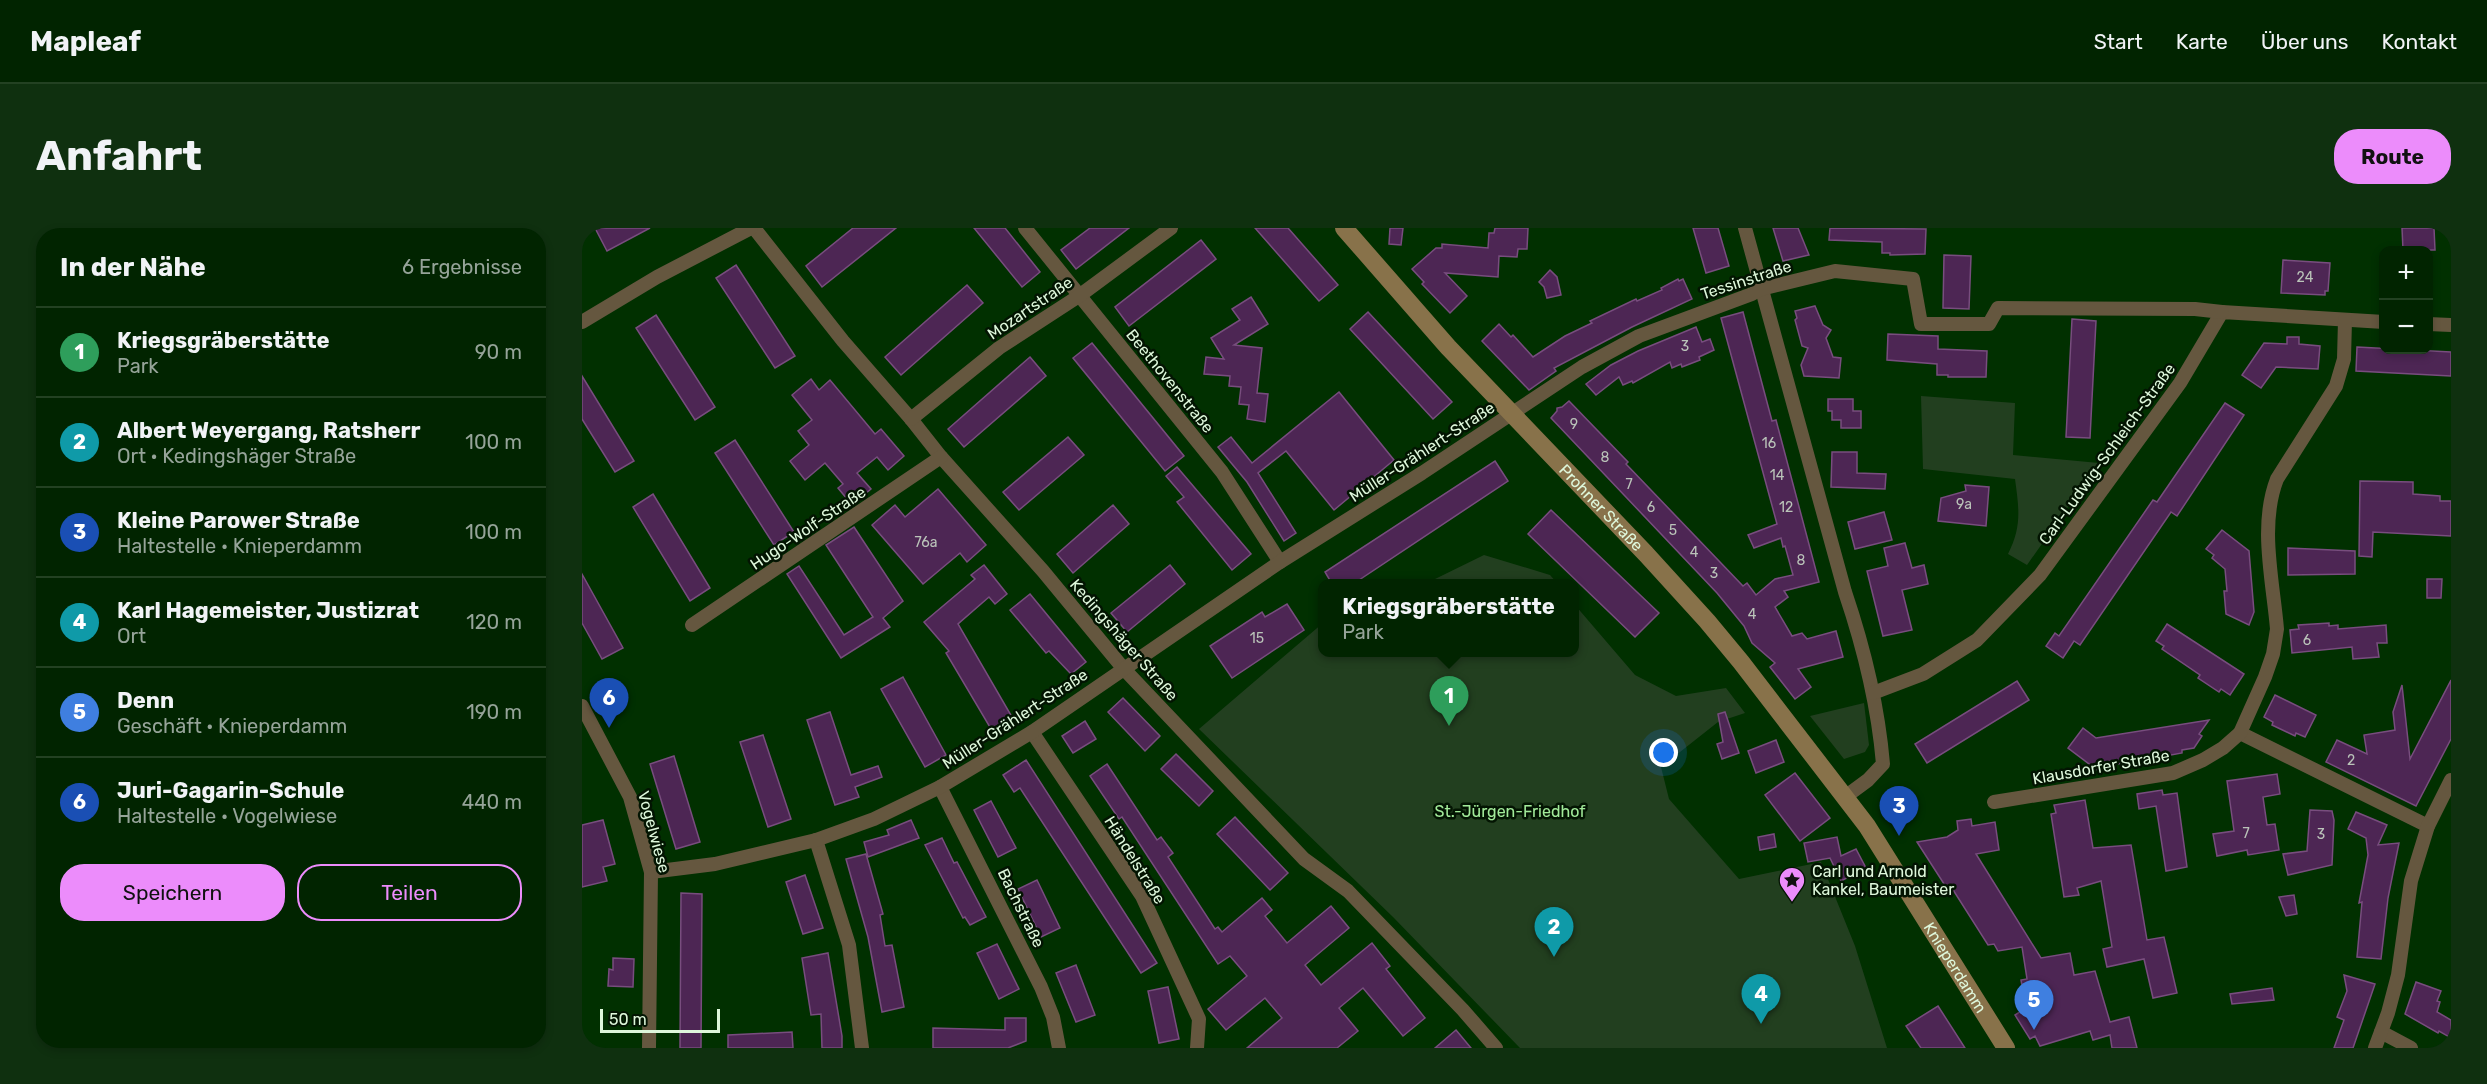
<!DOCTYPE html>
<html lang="de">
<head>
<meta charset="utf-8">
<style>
  :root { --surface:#012400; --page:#0f300f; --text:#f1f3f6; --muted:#96a499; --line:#234122; --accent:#ec8cfb }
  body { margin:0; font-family:Rubik,sans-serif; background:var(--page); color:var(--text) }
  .controls { position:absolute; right:18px; top:18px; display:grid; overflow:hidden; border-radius:12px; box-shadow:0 3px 9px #0003 }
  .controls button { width:54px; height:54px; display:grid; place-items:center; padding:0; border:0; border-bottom:2px solid var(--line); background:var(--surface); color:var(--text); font:30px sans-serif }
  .scale { position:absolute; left:18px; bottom:15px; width:120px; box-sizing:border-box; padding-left:6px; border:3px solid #def7db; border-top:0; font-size:16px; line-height:21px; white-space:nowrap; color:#def7db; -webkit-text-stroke:4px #031402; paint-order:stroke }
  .you { position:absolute; left:1082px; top:525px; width:21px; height:21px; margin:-15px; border:4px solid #fff; border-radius:50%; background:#1a73e8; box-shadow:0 0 0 9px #1a73e833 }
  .badge { display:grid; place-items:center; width:39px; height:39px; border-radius:50%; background:var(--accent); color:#fff; font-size:20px; font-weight:700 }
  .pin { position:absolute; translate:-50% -50px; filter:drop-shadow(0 2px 3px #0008) }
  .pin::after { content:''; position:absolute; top:32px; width:21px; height:18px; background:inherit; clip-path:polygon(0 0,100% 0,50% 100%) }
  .popup { position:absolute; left:736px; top:351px; width:261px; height:78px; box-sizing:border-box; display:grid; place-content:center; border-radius:12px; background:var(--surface); filter:drop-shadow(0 2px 4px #0005); font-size:20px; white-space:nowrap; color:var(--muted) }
  .popup b { font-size:22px; color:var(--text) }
  .popup::after { content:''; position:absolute; left:50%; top:100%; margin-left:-12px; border:12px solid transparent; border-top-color:var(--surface) }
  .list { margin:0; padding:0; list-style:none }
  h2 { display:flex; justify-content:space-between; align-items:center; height:78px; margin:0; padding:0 24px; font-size:26px }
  h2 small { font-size:20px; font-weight:400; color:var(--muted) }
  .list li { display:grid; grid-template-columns:39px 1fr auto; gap:18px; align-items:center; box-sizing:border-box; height:90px; padding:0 24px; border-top:2px solid var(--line) }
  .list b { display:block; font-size:22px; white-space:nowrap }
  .list p { margin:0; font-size:20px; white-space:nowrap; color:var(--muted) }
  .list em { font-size:20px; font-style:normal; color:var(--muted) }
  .actions { display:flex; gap:12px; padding:18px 24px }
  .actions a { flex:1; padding:14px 0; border:2px solid var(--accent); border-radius:24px; text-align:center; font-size:21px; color:var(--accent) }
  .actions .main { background:var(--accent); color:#111 }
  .map { position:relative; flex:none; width:1869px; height:820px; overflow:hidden; border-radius:24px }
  header { display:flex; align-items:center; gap:36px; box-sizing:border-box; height:84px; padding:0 30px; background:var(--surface); border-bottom:2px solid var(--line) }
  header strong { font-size:28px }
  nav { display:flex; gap:33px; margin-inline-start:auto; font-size:21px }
  .intro { display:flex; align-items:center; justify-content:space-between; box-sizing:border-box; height:144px; padding:0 36px }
  h1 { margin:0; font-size:42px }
  .button { padding:15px 27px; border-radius:24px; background:var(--accent); color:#111; font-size:21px; font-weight:700 }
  main { display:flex; gap:36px; padding:0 36px }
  aside { flex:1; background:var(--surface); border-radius:24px; box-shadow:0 3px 9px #0003 }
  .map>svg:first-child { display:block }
  .green { fill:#223f1f }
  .building { fill:#4d2654; stroke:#784d7e; stroke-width:1.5 }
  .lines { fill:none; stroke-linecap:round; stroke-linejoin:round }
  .minor { stroke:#65573f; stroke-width:14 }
  .secondary { stroke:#88724a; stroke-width:18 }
  .labels { text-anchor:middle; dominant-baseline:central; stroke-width:5; stroke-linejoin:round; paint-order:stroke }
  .number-label { font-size:14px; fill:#bac3b9 }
  .street-label { font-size:16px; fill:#def7db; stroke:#031402 }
  .park-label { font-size:16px; fill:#a2eb9a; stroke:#031402 }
  .poi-label { font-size:16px; fill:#def7db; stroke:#031402; text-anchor:start }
</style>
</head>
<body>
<header>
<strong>Mapleaf</strong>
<nav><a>Start</a><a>Karte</a><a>Über uns</a><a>Kontakt</a></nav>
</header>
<div class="intro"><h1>Anfahrt</h1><a class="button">Route</a></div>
<main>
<aside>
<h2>In der Nähe<small>6 Ergebnisse</small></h2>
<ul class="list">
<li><span class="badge" style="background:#2e9e5b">1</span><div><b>Kriegsgräberstätte</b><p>Park</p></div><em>90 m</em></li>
<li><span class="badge" style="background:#0f9aa8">2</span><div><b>Albert Weyergang, Ratsherr</b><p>Ort · Kedingshäger Straße</p></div><em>100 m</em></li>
<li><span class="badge" style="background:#1a4fb4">3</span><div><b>Kleine Parower Straße</b><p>Haltestelle · Knieperdamm</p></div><em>100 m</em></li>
<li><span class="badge" style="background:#0f9aa8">4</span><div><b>Karl Hagemeister, Justizrat</b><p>Ort</p></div><em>120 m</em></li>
<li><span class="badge" style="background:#3f7fe0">5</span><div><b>Denn</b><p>Geschäft · Knieperdamm</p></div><em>190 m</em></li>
<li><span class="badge" style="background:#1a4fb4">6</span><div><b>Juri-Gagarin-Schule</b><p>Haltestelle · Vogelwiese</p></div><em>440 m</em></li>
</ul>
<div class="actions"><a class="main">Speichern</a><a>Teilen</a></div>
</aside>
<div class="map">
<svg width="1869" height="820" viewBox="0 0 1869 820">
  <rect width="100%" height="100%" fill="#013000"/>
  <g class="green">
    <path d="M1339 168 1433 175 1431 227 1517 235 1445 337 1426 326C1440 298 1437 281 1433 251L1341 241Z"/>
    <path d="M902 327 968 347 975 355H815L851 352Z"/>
    <path d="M993 377 1053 447 1094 468 1144 460 1163 485 1136 494 1079 539 1087 571 1157 651 1239 634 1273 718 1305 820H938L811 689 617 501 741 395V424H993Z"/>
    <path d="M1282 475 1287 517 1283 524 1262 531 1228 488Z"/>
  </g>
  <g class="building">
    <path d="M13 0H68L25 23Z"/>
    <path d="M271 0H314L240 59 224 38Z"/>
    <path d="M392 0H423L458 44 440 59Z"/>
    <path d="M508 0H547L494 41 479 22Z"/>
    <path d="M673 0H706L756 57 737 73Z"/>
    <path d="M808 0H821L819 17 807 16Z"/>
    <path d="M913 0H946L945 21H936L935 29 917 28 916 49 863 45 885 68 868 85 840 56 842 54 830 41 854 20H860V16L906 20 907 5H912Z"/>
    <path d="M1111 0H1136L1147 38 1124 45Z"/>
    <path d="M1191 0H1216L1227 27 1201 33Z"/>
    <path d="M1248 0 1344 1 1343 26 1308 27V25H1300V14L1247 12Z"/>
    <path d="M1820 0H1852L1853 22H1821Z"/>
    <path d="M619 12 634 31 547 98 533 79Z"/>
    <path d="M1362 27 1389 28 1387 81 1361 80Z"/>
    <path d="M1701 32 1748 35 1746 63H1743V67L1699 65Z"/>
    <path d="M154 37 213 128 193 140 134 50Z"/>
    <path d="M968 42 975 49 979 67 965 70 962 59 957 54Z"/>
    <path d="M1096 51 1097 53 1101 51 1110 71 1050 99 972 140 974 143 947 162 900 113 917 96 929 109 931 107 951 129 983 108 1010 95 1008 93 1054 71 1055 73 1080 62 1079 60Z"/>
    <path d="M385 57 401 75 319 147 303 129Z"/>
    <path d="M669 69 686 96 652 117 680 120 675 165 686 166 683 194 665 191 667 177 657 176 659 159 647 158 648 148 622 146 624 129 642 131 629 110 658 92 650 81Z"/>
    <path d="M1233 78 1241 97 1249 102 1244 110 1251 129 1259 130 1257 150 1222 148 1219 137 1226 120 1220 118 1213 92 1215 90 1213 83Z"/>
    <path d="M786 84 870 174 851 191 768 101Z"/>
    <path d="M1161 84 1190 193 1194 192 1237 354 1202 363 1206 369 1193 379 1210 408 1220 405 1225 411 1254 403 1261 429 1216 441 1229 459 1213 471 1188 439 1193 435 1170 415 1162 398 1135 365 969 190 975 183V180L980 179 987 173 1046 234 1044 236 1161 358 1165 355 1174 367 1193 351 1211 347 1203 318 1201 319 1199 310 1172 320 1166 307 1195 296 1139 90Z"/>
    <path d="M74 87 133 179 113 192 54 100Z"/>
    <path d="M1490 91 1514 93 1508 210 1484 209Z"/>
    <path d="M1114 99 1120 114 1128 111 1132 122 1117 129 1118 132 1100 139 1099 136 1090 140 1088 134 1051 155 1050 153 1041 157 1037 149 1014 167 1004 156 1029 137 1056 123Z"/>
    <path d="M1306 106 1356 108V121L1405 123 1404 149H1366V147H1355V136L1305 132Z"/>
    <path d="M1705 109H1717V116L1738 118 1736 141 1694 139 1679 160 1660 147 1682 115 1705 116Z"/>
    <path d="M510 115 602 228 583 243 491 130Z"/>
    <path d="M1775 119 1869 124V148L1774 143Z"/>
    <path d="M448 129 464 148 382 219 366 201Z"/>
    <path d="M0 148 52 233 33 244 0 191Z"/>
    <path d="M229 151 237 162 248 152 293 206 299 201 322 228 306 242 295 229 275 245 289 261 270 277 256 260 261 256 243 235 223 252 208 233 227 217 216 203 230 192 210 167Z"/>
    <path d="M757 164 812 232 752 282 704 223 676 245 714 305 702 313 665 254 636 219 649 209 670 235Z"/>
    <path d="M1246 171H1271V183H1279V200H1259V192H1250V183H1246Z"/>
    <path d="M1643 175 1662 187 1595 288 1589 284 1498 417 1492 413 1481 430 1464 418 1473 405 1477 408 1571 272 1575 274Z"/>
    <path d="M486 209 502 227 437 282 421 264Z"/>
    <path d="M153 212 212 304 192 317 133 225Z"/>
    <path d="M1250 224H1275V245L1304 246 1303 261 1249 259Z"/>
    <path d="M913 233 926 253 771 356H750L743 344Z"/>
    <path d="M595 239 669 326 650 342 595 274 602 269 584 248Z"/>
    <path d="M1778 253 1831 254V266L1858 268V273H1869V308L1791 304 1790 329 1777 328Z"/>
    <path d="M1383 257 1407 259 1404 298 1356 293 1359 270 1384 263Z"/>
    <path d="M356 261 404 317 385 334 378 325 341 356 290 297 313 277 323 289Z"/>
    <path d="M71 266 128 360 108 373 51 279Z"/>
    <path d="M531 277 547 296 491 345 475 326Z"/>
    <path d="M969 282 1077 385 1053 409 946 306Z"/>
    <path d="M1302 284 1310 312 1273 321 1266 294Z"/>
    <path d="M272 299 321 373 301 390 308 399 259 430 205 346 217 338 262 407 291 389 244 317Z"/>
    <path d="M1640 302 1667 323 1672 384 1667 397 1644 386 1642 363H1645L1643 341 1630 330 1632 327 1624 321Z"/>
    <path d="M1323 315 1330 340 1342 337 1346 356 1320 362 1330 402 1301 408 1285 343 1306 338 1302 320Z"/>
    <path d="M1706 320 1773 323V346L1706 347Z"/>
    <path d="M402 337 425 366 413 376 407 369 376 396 430 489 409 501 364 425 367 423 342 394 393 351 389 347Z"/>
    <path d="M588 337 603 356 545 404 529 385Z"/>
    <path d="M0 346 41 420 20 431 0 395Z"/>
    <path d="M1845 351H1860L1859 370H1845Z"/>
    <path d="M448 366 504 434 489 446 467 423 464 425 428 382Z"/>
    <path d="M705 376 722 402 650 450 628 418 680 384 683 389Z"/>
    <path d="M1747 395V398L1756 397V401L1804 397 1805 415H1795L1797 429 1771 431 1770 419 1710 425 1708 402 1717 401 1716 397Z"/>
    <path d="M1585 396 1662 446 1648 467 1639 461 1637 464 1616 450 1618 447 1580 421 1582 418 1574 413Z"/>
    <path d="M321 449 364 527 343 539 299 461Z"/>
    <path d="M1869 452V511L1834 578 1744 534 1755 512 1785 526 1782 507 1813 502 1811 484 1820 457 1828 531Z"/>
    <path d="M1435 453 1447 472 1345 535 1333 516Z"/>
    <path d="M1693 467 1734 487 1723 509 1714 505 1713 508 1690 497 1691 494 1682 489Z"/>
    <path d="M541 470 578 508 563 523 526 484Z"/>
    <path d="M248 484 269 547 296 538 300 549 273 559 277 569 253 577 225 492Z"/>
    <path d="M1143 484 1157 525 1140 531 1135 516 1141 514 1136 486Z"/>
    <path d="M1627 492 1617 506 1620 508 1612 520 1600 522V525L1584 528 1583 524 1547 530 1548 534 1523 538 1524 540 1515 542 1486 520 1501 500 1514 510Z"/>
    <path d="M503 493 514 511 491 525 480 508Z"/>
    <path d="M181 507 209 591 186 599 158 514Z"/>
    <path d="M1194 512 1202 534 1174 545 1166 523Z"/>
    <path d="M594 526 631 563 617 578 579 541Z"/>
    <path d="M92 528 118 614 94 621 68 536Z"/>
    <path d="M444 532 575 735 559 745 438 560 432 564 421 547Z"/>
    <path d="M525 536 575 612 579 609 591 625 586 629 633 701 636 699 640 704 680 670 690 682 683 688 705 715 749 678 767 700 723 737 739 757 790 715 808 738 804 741 843 790 821 808 781 760 757 780 776 803 755 820H665L700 790 683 770 644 802 626 781 665 748 648 728 636 736 540 589 537 591 508 548Z"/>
    <path d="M1213 545 1248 590 1218 613 1183 567Z"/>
    <path d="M1695 546 1698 566 1681 569 1685 597 1693 596 1697 622 1666 627 1665 622 1635 628 1631 606 1652 603 1645 553Z"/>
    <path d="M1580 562 1581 567 1595 565 1605 639 1584 643 1574 578 1557 581 1555 566Z"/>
    <path d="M1503 572 1511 620 1549 617 1565 712 1582 709 1595 765 1571 770 1562 731 1525 739 1521 721 1530 719 1519 653 1495 660 1497 667 1482 669 1469 586 1474 585 1472 577Z"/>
    <path d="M409 573 434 620 416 629 392 582Z"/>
    <path d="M1728 582 1750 583 1752 592 1750 637 1706 647 1701 626 1725 623Z"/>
    <path d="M1774 584 1805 597 1796 617 1817 615 1806 670 1799 731 1775 729 1780 674 1777 675 1786 627 1784 610 1766 601Z"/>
    <path d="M653 589 706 645 688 662 635 606Z"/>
    <path d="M1389 591 1390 598 1413 594 1417 622 1394 626 1459 730 1488 725 1492 747 1513 743 1528 794 1547 789 1555 820H1530L1528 807 1511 812 1508 803 1458 818 1453 808 1448 811 1433 787 1444 780 1439 752 1445 751 1440 719 1416 723 1412 716 1406 717 1368 657 1364 659 1335 614 1365 609 1376 602 1375 593Z"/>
    <path d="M21 592 33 636 21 639 25 653 0 659V597Z"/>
    <path d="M329 592 337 610 286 629 282 614 307 607 305 602Z"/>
    <path d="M1192 606 1194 619 1178 622 1176 609Z"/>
    <path d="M1255 609 1259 628 1274 621 1284 640 1259 653 1248 630 1226 634 1222 615Z"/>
    <path d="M360 610 372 635 375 634 404 689 388 697 383 689 381 690 343 617Z"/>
    <path d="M284 626 301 686 298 687 303 718 310 717 322 779 300 784 286 709 264 631Z"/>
    <path d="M223 647 241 700 221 706 204 654Z"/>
    <path d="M455 652 478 700 459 709 436 661Z"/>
    <path d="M99 665 120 666 119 820H98Z"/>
    <path d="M1712 667 1715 686 1704 688 1697 669Z"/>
    <path d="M415 716 437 761 417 771 395 725Z"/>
    <path d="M246 725 260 808V820H240L239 786 229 787 220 730Z"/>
    <path d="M31 730 52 731 51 759 26 758 27 741 31 742Z"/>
    <path d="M494 737 513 787 494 794 474 745Z"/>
    <path d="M1762 747 1793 756 1771 820H1752L1762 792 1755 789 1765 763Z"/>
    <path d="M1834 754 1859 763 1855 773 1858 774 1855 784 1869 792V810L1857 803 1856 805 1823 786Z"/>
    <path d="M586 759 597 811 577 815 566 763Z"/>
    <path d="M1690 760 1692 772 1650 776 1648 766Z"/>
    <path d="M1356 778 1383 820H1339L1324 798Z"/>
    <path d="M423 790H444V813L426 820H351V800L423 802Z"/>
    <path d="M874 802 889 820H853Z"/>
    <path d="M210 804 211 820H146V807Z"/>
  </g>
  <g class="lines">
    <g class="minor">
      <path d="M172 0 261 113 329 191 359 229 461 343 541 440 722 631 766 663 881 782 914 820"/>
      <path d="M443 0 640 244 698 334"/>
      <path d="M1163 0 1263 364C1282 420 1296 477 1301 536L1286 552 1263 569"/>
      <path d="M0 94 75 49 169 0"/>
      <path d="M1846 96 1869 97"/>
      <path d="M329 191 417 120 497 68 589 0"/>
      <path d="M110 397 359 229"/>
      <path d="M1291 465 1341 446 1395 412 1458 347 1598 155 1640 84 1802 94"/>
      <path d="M0 478 48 569 69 644 67 820"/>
      <path d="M450 504 560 668 617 791 615 820"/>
      <path d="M1658 505 1846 598"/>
      <path d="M358 559 459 759 471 789 477 820"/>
      <path d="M1412 574 1591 545 1621 532 1641 520 1658 505 1683 449 1691 426 1695 401C1691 353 1677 297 1695 251L1754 158 1762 131 1763 92"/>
      <path d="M234 612 267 717 280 820"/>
      <path d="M69 644 133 636 234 612 292 591 358 559 450 504 698 334 840 245 1000 139 1057 108 1170 66 1179 61 1253 43 1331 51 1339 96H1407L1416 80 1613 81 1640 84"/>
      <path d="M1799 804 1829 820"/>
      <path d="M1793 820 1806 785 1816 747 1829 653 1846 598 1869 552"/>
    </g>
    <path class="secondary" id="s1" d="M762 0 866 119 1064 326 1125 393 1159 434 1285 598 1424 820"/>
  </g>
  <defs>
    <g id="sight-pin" transform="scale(1.35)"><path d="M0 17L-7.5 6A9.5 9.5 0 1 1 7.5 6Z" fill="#ec8cfb" stroke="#031402"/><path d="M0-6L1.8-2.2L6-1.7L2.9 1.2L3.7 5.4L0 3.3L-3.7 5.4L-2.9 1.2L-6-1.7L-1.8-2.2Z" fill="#111"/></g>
  </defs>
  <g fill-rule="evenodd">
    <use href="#sight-pin" x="1210" y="652"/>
  </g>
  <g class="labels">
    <g class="number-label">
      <text x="1723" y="49">24</text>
      <text x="1103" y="118">3</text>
      <text x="992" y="196">9</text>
      <text x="1187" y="215">16</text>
      <text x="1023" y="229">8</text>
      <text x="1195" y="247">14</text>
      <text x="1047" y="256">7</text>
      <text x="1382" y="276">9a</text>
      <text x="1069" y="279">6</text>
      <text x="1204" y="279">12</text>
      <text x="1091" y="302">5</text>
      <text x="344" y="314">76a</text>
      <text x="1112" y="324">4</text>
      <text x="1219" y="332">8</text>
      <text x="1132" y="345">3</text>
      <text x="1170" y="386">4</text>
      <text x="675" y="410">15</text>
      <text x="1725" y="412">6</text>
      <text x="1769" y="532">2</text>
      <text x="1664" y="605">7</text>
      <text x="1739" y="606">3</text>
    </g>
    <g class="street-label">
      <text transform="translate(1164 52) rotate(-18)">Tessinstraße</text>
      <text transform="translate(448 80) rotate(-34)">Mozartstraße</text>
      <text transform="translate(588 153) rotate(51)">Beethovenstraße</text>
      <text transform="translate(840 224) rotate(-33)">Müller-Grählert-Straße</text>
      <text transform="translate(1525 226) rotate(-54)">Carl-Ludwig-Schleich-Straße</text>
      <text stroke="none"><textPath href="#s1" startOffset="380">Prohner Straße</textPath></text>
      <text transform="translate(226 300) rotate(-34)">Hugo-Wolf-Straße</text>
      <text transform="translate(542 412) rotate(49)">Kedingshäger Straße</text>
      <text transform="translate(433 491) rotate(-33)">Müller-Grählert-Straße</text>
      <text transform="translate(1519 539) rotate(-10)">Klausdorfer Straße</text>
      <text transform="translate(72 604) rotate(75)">Vogelwiese</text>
      <text transform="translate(553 632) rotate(58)">Händelstraße</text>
      <text transform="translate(439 680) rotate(64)">Bachstraße</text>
      <text stroke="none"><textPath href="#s1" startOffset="962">Knieperdamm</textPath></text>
    </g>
    <g class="park-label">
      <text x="928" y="583">St.-Jürgen-Friedhof</text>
    </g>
    <g class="poi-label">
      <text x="1230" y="643">Carl und Arnold<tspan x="1230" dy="18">Kankel, Baumeister</tspan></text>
    </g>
  </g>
</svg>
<div class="controls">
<button>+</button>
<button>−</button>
</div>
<div class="scale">50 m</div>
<div class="you"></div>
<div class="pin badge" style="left:867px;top:498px;background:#2e9e5b">1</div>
<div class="popup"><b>Kriegsgräberstätte</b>Park</div>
<div class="pin badge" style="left:972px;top:729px;background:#0f9aa8">2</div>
<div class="pin badge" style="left:1317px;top:608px;background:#1a4fb4">3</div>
<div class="pin badge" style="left:1179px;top:796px;background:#0f9aa8">4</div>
<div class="pin badge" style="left:1452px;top:802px;background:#3f7fe0">5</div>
<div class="pin badge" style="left:27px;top:500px;background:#1a4fb4">6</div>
</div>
</main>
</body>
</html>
